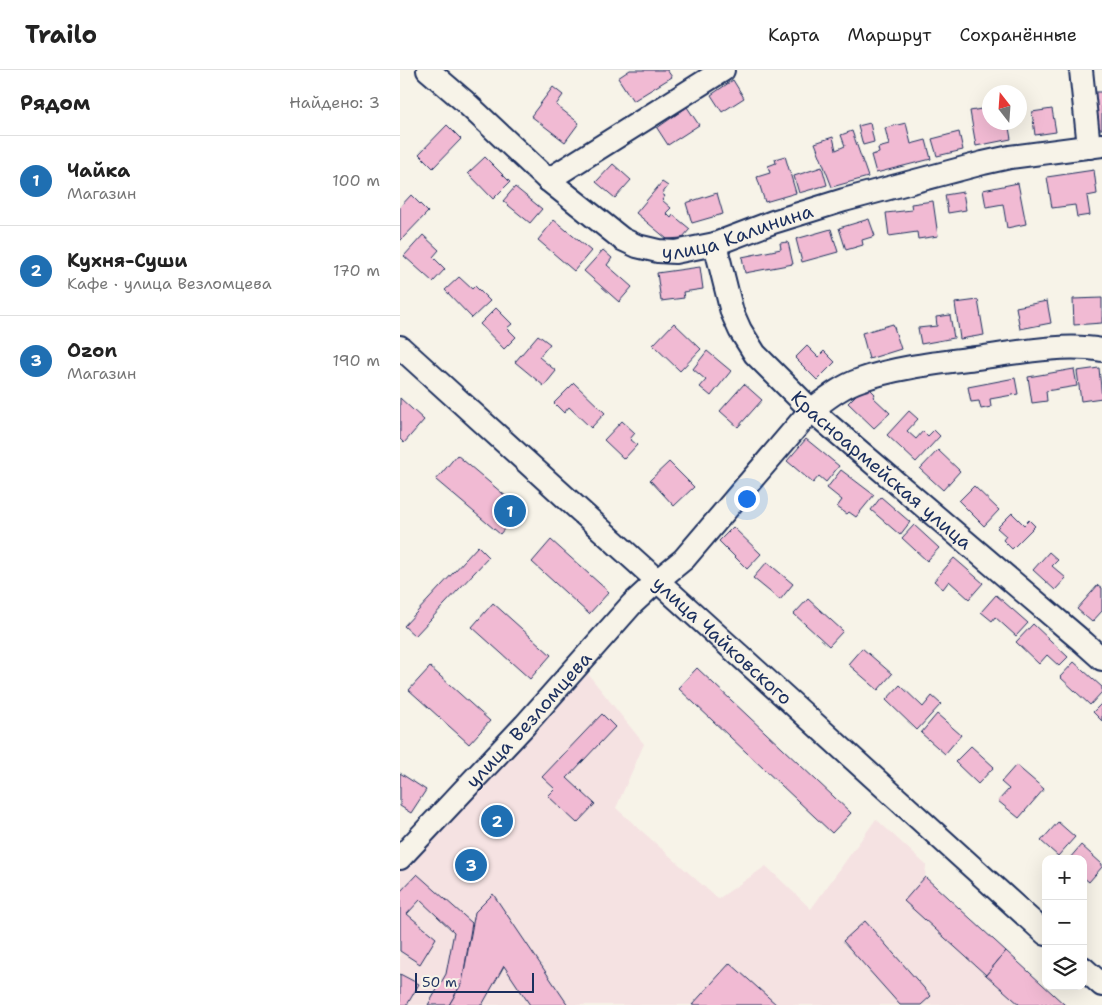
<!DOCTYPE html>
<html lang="ru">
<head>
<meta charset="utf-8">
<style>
  :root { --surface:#fff; --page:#f2f2f2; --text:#222; --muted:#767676; --line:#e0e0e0; --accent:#1f6fb2 }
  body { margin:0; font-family:"Shantell Sans",sans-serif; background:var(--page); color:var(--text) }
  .controls { position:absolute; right:15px; bottom:15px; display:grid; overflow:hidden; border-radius:10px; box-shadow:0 5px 20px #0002 }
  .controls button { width:45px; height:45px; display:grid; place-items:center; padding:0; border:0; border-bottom:1px solid var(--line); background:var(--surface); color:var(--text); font:25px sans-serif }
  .compass { position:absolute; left:582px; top:15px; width:45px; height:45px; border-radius:50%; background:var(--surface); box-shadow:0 5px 20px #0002; rotate:343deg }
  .scale { position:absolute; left:15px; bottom:12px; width:119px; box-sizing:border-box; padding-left:5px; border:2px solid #1b2f5e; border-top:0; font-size:14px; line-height:18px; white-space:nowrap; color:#1b2f5e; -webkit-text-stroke:4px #f7f3e8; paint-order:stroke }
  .you { position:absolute; left:346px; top:428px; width:18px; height:18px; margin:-12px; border:4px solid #fff; border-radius:50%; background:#1a73e8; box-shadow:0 0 0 8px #1a73e833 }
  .badge { display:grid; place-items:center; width:32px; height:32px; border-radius:50%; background:var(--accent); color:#fff; font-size:16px; font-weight:700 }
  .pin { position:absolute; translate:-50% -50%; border:2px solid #fff; box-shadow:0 1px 5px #0006 }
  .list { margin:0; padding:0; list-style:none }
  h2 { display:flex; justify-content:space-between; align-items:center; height:65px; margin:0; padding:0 20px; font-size:21px }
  h2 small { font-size:16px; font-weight:400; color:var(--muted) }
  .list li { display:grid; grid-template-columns:32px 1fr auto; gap:15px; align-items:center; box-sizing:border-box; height:90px; padding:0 20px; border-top:1px solid var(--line) }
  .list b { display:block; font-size:19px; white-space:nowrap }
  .list p { margin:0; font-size:16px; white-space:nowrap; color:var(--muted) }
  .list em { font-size:16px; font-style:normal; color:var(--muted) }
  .icon { flex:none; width:28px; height:28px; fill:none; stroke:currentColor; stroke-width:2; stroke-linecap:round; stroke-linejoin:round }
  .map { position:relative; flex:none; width:702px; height:935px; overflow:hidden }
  header { display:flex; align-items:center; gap:30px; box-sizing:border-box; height:70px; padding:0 25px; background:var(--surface); border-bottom:1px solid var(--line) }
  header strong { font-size:24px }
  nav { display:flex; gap:28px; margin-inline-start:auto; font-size:18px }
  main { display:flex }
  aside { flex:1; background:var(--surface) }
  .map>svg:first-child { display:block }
  .built { fill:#f5e2e2 }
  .building { fill:#f1bad3; stroke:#1b2f5e }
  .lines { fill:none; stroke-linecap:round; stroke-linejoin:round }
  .minor-casing { stroke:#1b2f5e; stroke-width:26 }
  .minor { stroke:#f7f3e8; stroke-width:22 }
  .labels { text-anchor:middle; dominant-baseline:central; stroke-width:4.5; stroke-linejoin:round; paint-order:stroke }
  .street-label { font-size:19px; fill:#1b2f5e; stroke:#f7f3e8 }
</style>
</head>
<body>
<header>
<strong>Trailo</strong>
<nav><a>Карта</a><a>Маршрут</a><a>Сохранённые</a></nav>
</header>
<main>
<aside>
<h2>Рядом<small>Найдено: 3</small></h2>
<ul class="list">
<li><span class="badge">1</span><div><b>Чайка</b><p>Магазин</p></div><em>100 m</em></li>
<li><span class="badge">2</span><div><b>Кухня-Суши</b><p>Кафе · улица Везломцева</p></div><em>170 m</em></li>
<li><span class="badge">3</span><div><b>Ozon</b><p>Магазин</p></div><em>190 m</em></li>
</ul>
</aside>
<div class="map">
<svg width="702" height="935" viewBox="0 0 702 935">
  <rect width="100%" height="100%" fill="#f7f3e8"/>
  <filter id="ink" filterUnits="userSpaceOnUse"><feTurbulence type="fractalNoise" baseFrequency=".02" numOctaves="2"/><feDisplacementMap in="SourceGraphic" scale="10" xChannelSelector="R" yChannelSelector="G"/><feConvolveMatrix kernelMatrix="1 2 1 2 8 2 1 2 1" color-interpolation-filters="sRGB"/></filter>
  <g filter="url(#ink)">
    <path class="built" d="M180 594 244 674 216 738 318 829 366 796 411 839 476 749 526 795 525 808 665 935H0V788Z"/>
    <g class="building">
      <path d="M230 0H267L272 7 233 31 218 8Z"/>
      <path d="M333 10 344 28 322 42 311 25Z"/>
      <path d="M153 17 163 25 156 35 179 53 165 72 131 46Z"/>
      <rect x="691" y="22" width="11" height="37"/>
      <path d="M287 37 299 55 268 75 257 58Z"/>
      <path d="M587 38 590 52H608L611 69 576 76 570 41Z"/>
      <path d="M652 39 656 62 635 65 632 42Z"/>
      <path d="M470 53 474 72 463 75 458 56Z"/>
      <path d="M506 53 511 74 526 70 531 89 476 103 471 85 479 83 478 78 489 75 485 58Z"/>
      <path d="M47 55 61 69 33 98 19 84Z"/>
      <path d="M452 61 468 107 432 117 415 73 433 67 436 80 445 76 441 65Z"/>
      <path d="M559 62 563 80 537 86 532 69Z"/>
      <path d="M385 86 396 123 365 132 357 107 370 103 368 96 376 93 375 89Z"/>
      <path d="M85 87 110 112 93 129 68 103Z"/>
      <path d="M213 94 231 110 215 128 196 112Z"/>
      <path d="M422 97 427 115 399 123 394 106Z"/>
      <path d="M694 100 697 124 687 126 690 145 677 147 675 135 652 138 647 107Z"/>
      <path d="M262 112 268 116 262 124 265 126 262 130 271 138 266 143 271 148 273 145 290 159 282 168 267 169 236 143Z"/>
      <path d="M618 113 626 154 607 158 603 134 586 137 583 120Z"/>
      <path d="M115 117 142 139 130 153 103 131Z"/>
      <path d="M563 122 566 140 548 143 545 125Z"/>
      <path d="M317 123 323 144 292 153 286 133Z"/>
      <path d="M11 125 28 142 0 171V137Z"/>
      <path d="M533 131 538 166 518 169 517 162 489 166 486 143 512 140 511 134Z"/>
      <path d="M469 149 475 166 462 170 463 175 446 180 439 158Z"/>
      <path d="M154 150 191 181 174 201 138 170Z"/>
      <path d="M431 159 438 182 402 192 396 169Z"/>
      <path d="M23 165 39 180 33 187 45 199 33 212 4 186Z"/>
      <path d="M388 172 393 194 345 203 342 187 381 179 380 173Z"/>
      <path d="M203 180 212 188 207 195 232 217 219 232 184 201Z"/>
      <path d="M300 197 303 219 283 222 284 228 261 231 257 203Z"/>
      <path d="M59 207 72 219 75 216 90 231 72 248 45 220Z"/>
      <path d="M702 228V253L674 255 673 229Z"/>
      <path d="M578 230 584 265 560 269 555 233Z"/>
      <path d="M647 231 651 253 620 259 616 237Z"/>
      <path d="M96 238 112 254 107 258 116 267 104 279 80 254Z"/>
      <path d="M550 245 554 268 521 274 518 258 537 256 536 247Z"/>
      <path d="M274 253 301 279 280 301 253 275Z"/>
      <path d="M493 254 501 279 469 289 462 263Z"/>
      <path d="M138 265 150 274 139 287 156 301 144 316 115 292Z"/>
      <path d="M407 276 418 287 424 281 435 292 417 310 395 288Z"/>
      <path d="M307 281 331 301 311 326 300 317 306 310 293 299Z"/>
      <path d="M699 298 702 328 681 331 677 301Z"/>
      <path d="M674 299 677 316 646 321 647 331 632 333 628 307Z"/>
      <path d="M615 308 618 324 590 329 591 337 581 339 579 331 571 332 568 317Z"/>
      <path d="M174 313 205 343 191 358 169 337 164 343 154 333Z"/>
      <path d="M344 314 362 330 338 357 320 341Z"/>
      <path d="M466 315 475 324 473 327 490 343 474 358 448 333Z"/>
      <path d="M0 328 24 350 4 373 0 369Z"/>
      <path d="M509 341 518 349 507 361 516 369 523 361 528 366 534 360 540 366 516 392 487 365Z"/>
      <path d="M222 351 235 363 230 369 237 375 224 389 204 370Z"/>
      <path d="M406 369 439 396 426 412 419 406 413 413 387 391Z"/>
      <path d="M538 380 560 401 543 420 520 399Z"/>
      <path d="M57 385 121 439 100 464 36 410Z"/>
      <path d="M269 392 294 417 274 436 250 410Z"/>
      <path d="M441 400 474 425 456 447 449 442 447 444 437 437 442 430 427 418Z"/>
      <path d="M574 416 599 440 584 456 559 431Z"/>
      <path d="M481 427 510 452 500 465 471 440Z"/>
      <path d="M612 443 624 455 629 450 635 456 612 479 603 470 606 466 597 458Z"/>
      <path d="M514 455 539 478 527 491 502 468Z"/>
      <path d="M333 457 361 484 347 499 319 471Z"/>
      <path d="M151 470 209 522 189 544 132 492Z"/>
      <path d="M78 476 89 487 15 566 4 556Z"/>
      <path d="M649 482 658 490 652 496 666 508 655 520 633 500Z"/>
      <path d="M554 488 583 513 569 529 549 511 543 519 534 511Z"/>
      <path d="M367 492 393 514 380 530 353 508Z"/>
      <path d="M698 515 702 518V541L692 552 677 539Z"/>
      <path d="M596 525 628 553 616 566 595 547 592 551 581 542Z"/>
      <path d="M408 529 443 561 429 576 394 544Z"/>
      <path d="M93 533 151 585 130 609 72 557Z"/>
      <path d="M633 554 668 587 659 596 647 585 639 594 616 572Z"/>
      <path d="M462 578 492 604 478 620 448 594Z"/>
      <path d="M674 592 702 617V622L690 635 660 607Z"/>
      <path d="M30 597 90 651 69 674 9 620Z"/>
      <path d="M297 598 451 743 432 763 278 618Z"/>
      <path d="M500 615 523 637 532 626 541 634 517 660 486 630Z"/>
      <path d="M702 633V651L693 642Z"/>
      <path d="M202 644 215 657 167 708 195 734 177 753 148 726 155 719 142 707Z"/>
      <path d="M537 644 561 665 545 684 521 663Z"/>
      <path d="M571 676 594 697 578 714 555 692Z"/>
      <path d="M616 695 644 719 619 748 598 731 609 719 601 712Z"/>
      <path d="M0 703 26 720 11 743 0 736Z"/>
      <path d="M658 752 675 767 658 786 641 771Z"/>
      <path d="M681 775 702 794V797L689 812 683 807V789H669Z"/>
      <path d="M17 804 72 853 62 913 49 935H28L46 904 54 862 20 830 7 844 36 868 20 894 0 881V822Z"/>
      <path d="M525 807 606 881 586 905 504 831Z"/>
      <path d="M93 824 168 935H130L104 896 82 935H49L62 913 75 842Z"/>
      <path d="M465 851 531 926 521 935H500L443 871Z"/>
      <path d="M606 881 665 935H620L586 905Z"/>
      <path d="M330 893 377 935H292Z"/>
      <path d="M0 904 19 914 7 935H0Z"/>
    </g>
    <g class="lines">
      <g class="minor-casing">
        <g id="minor">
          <path id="s1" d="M28 0 63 30 148 110 222 169 237 176 258 181 275 182 315 174 373 152 444 130 583 93 610 87 702 75"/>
          <path d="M681 0 689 77"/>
          <path d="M148 110 323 0"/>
          <path id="s2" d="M315 174 332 242 340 260 355 284 411 340 683 572 702 589"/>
          <path id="s3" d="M0 277 646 864"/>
          <path id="s4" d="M0 788 125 655 232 534 257 511 284 489 411 340C426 329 442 316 460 310 497 297 537 293 576 288 614 283 664 273 702 280"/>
          <path d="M683 898 702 915"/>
        </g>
      </g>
      <use href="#minor" class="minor"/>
    </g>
  </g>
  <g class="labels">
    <g class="street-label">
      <text stroke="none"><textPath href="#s1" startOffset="378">улица Калинина</textPath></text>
      <text stroke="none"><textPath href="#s2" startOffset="290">Красноармейская улица</textPath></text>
      <text stroke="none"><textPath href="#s3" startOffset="436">улица Чайковского</textPath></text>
      <text stroke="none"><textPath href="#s4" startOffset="189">улица Везломцева</textPath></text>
    </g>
  </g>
</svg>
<div class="controls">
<button>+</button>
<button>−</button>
<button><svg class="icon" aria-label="layers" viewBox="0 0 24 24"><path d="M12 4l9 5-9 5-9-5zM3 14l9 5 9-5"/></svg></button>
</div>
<svg class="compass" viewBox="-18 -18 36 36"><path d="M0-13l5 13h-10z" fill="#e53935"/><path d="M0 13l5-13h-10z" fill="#767676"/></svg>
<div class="scale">50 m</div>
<div class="you"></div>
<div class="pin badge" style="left:110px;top:441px">1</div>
<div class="pin badge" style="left:97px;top:751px">2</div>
<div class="pin badge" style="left:71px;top:795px">3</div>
</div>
</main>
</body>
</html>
